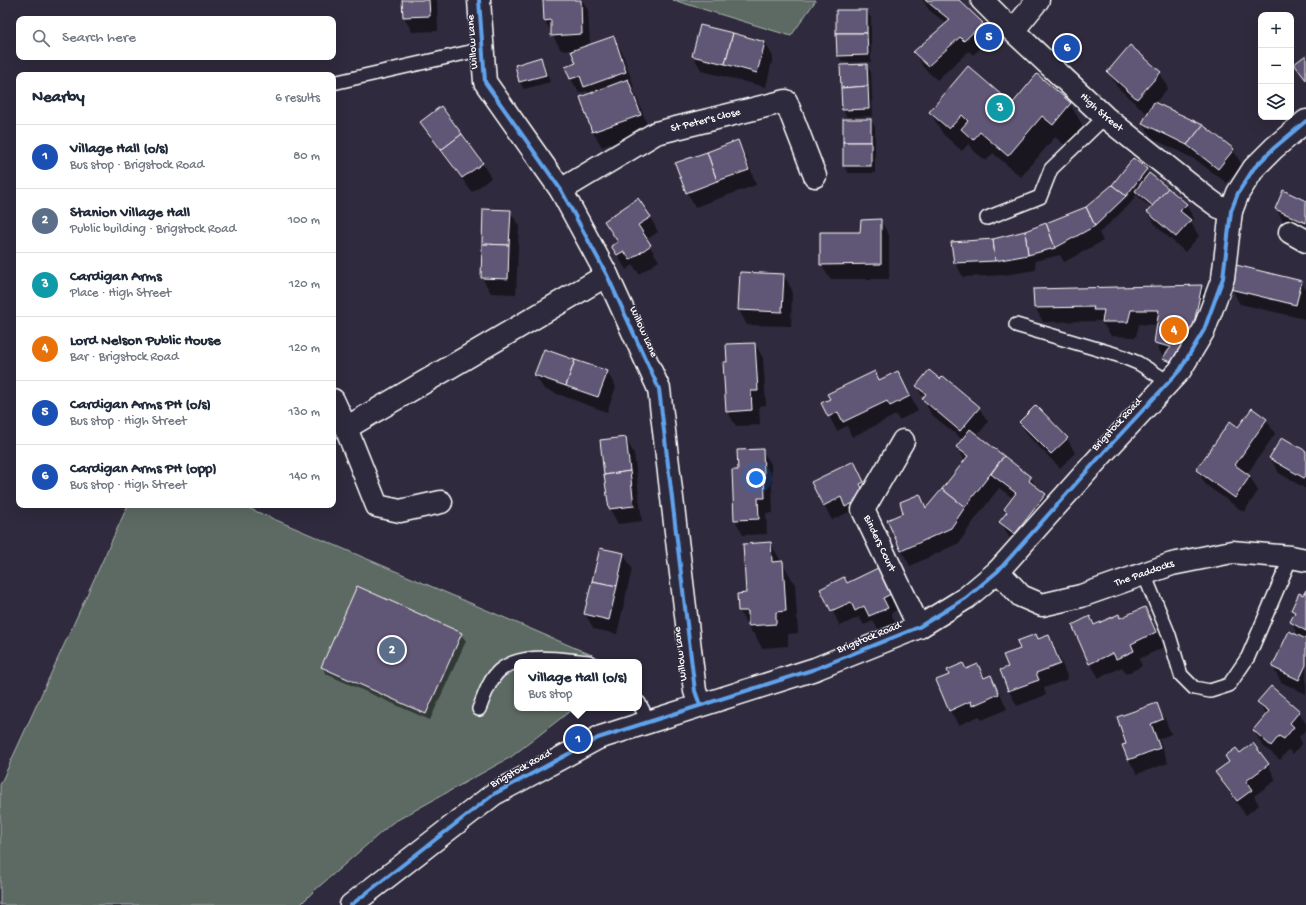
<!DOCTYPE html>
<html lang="en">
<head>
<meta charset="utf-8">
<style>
  :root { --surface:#fff; --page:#f2f2f3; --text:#1f2937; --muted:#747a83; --line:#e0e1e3; --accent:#0b8043 }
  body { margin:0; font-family:"Gochi Hand",sans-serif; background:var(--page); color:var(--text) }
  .controls { position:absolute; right:12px; top:12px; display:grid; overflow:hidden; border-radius:8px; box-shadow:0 4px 16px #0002 }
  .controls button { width:36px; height:36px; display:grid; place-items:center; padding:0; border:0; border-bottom:1px solid var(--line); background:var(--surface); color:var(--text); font:20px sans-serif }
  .you { position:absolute; left:756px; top:478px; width:14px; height:14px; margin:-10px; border:3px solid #fff; border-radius:50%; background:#1a73e8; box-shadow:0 0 0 6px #1a73e833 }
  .badge { display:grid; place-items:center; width:26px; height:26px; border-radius:50%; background:var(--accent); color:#fff; font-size:13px; font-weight:700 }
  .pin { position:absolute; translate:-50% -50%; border:2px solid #fff; box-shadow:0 1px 4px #0006 }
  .popup { position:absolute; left:514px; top:659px; width:128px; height:52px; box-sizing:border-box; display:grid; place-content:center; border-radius:8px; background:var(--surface); filter:drop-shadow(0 1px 3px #0005); font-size:13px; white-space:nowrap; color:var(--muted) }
  .popup b { font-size:15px; color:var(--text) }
  .popup::after { content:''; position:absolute; left:50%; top:100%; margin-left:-8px; border:8px solid transparent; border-top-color:var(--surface) }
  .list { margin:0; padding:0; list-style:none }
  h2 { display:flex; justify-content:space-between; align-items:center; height:52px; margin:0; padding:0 16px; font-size:17px }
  h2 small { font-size:13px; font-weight:400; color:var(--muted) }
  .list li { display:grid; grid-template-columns:26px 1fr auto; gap:12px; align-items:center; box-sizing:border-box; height:64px; padding:0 16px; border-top:1px solid var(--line) }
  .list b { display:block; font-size:15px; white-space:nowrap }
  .list p { margin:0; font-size:13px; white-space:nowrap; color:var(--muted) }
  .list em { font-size:13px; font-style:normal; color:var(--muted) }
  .icon { flex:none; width:22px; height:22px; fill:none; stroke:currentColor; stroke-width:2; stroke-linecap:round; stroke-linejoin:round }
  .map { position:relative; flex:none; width:1306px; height:905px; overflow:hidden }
  .search { position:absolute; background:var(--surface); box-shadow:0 4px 16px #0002; left:16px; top:16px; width:320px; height:44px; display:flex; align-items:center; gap:10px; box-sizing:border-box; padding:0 14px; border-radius:8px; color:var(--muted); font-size:15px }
  .panel { position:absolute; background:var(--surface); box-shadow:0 4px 16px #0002; left:16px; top:72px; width:320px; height:436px; border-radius:8px }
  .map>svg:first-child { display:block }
  .green { fill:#5b6b63; stroke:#adb5b1 }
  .shadow { fill:#0007; fill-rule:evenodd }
  .building { fill:#605674; stroke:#fff }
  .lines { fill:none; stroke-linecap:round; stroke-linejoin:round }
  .lane-casing { stroke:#fff; stroke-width:16 }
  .street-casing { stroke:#fff; stroke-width:25 }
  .lane { stroke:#2f2a3d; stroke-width:13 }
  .street { stroke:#2f2a3d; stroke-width:22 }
  .cycleway-casing { stroke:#2f2a3d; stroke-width:6 }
  .cycleway { stroke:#60a3ed; stroke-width:4 }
  .labels { text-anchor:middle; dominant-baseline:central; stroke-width:3; stroke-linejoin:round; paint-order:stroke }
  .street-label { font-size:11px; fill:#fff; stroke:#2f2a3d }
</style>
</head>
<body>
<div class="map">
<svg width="1306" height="905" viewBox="0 0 1306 905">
  <rect width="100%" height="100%" fill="#2f2a3d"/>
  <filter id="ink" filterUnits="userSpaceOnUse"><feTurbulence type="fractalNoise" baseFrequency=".025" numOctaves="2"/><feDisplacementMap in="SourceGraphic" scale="8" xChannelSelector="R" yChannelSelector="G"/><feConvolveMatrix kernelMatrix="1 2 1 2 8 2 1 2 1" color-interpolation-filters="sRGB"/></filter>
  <g filter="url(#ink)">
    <g class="green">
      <path d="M673 0H816L791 36Z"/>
      <path d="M128 505H241L608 662H517V708H574L511 757 392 823 314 891 300 905H0V785Z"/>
    </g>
    <g class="shadow">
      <path d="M403 0H437L438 31 412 32 404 17Z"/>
      <path d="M544 0H582L588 10 590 45 613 37 622 52 634 87 632 88 636 95 649 130 602 147 593 132 581 97 589 94 587 91 579 93 571 79 577 63V50H561L545 21Z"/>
      <path d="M923 0H957L982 24 990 39 973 55 969 51 937 80 923 67 915 52 947 24 929 10Z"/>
      <path d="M867 11 871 18V62H842L838 55Z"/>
      <path d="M765 42 773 57 766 87 702 71 693 56Z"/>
      <path d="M541 58 545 66 550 82 524 89 520 82Z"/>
      <path d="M866 65 871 72 873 116 847 117 843 110 841 66Z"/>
      <path d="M1108 72 1160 73 1168 88 1154 104 1202 126 1233 150 1242 165 1227 183 1196 160 1152 138 1143 123 1151 108 1146 113 1117 87Z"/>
      <path d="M1038 76 1070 104 1083 126 1066 146 1055 137 1021 177 993 153 986 161 974 151 969 143 962 151 943 134 930 112 1012 105Z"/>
      <path d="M871 120 875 127V173H848L844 166Z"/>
      <path d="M422 122 482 163 491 178 472 192 430 137Z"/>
      <path d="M738 142 746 156 756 185 695 207 687 192Z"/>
      <path d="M1146 170 1149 175 1186 205 1194 219 1191 223 1199 236 1185 252 1157 227 1148 213 1152 208 1140 199 1137 194 1130 204 1099 233 1103 241 1064 262 1060 255 1035 261 1036 270 1004 275 963 277 955 262 993 240 1025 232 1086 208ZM1129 192 1130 194 1095 227V225Z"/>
      <path d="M1306 202V234L1285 224 1276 209Z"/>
      <path d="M510 211 519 226 516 294 491 293 482 278Z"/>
      <path d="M650 217 658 232 646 240 659 261 639 274 633 265 626 270 613 247 619 243 614 236Z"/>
      <path d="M880 220 889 235V279H830L821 264 861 233Z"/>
      <path d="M784 275 792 290 791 326 747 325 739 310Z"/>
      <path d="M1301 282 1306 290V313L1305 319 1240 304 1232 289Z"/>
      <path d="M1201 286 1210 301 1172 374 1155 342 1158 325 1139 324 1136 337 1111 336 1104 325H1103L1101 321 1043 322 1035 307Z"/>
      <path d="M755 344 763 358 766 405 759 406 760 425 736 426 727 411 728 362Z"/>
      <path d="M607 372 616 387 607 412 544 389 535 375Z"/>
      <path d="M898 373 918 411 899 420 896 415 852 437 847 426 837 431 829 416 880 381Z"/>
      <path d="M917 386 979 408 988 422 977 436 1031 478 1037 488 1045 495 1054 510 1024 548 1009 537 1001 522 1007 513 1005 509 1013 498 999 488 973 522 959 543 910 566 902 551 888 521 904 514 919 495 927 509 965 461 957 447 963 440 931 414Z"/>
      <path d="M1266 419 1275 434 1247 474 1250 477 1258 491 1244 512 1206 485 1197 470 1238 428Z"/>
      <path d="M1020 422 1067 438 1075 453 1060 468 1029 437Z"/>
      <path d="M625 438 634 453 642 521 618 524 610 509 601 441Z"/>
      <path d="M762 450 771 464 773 513H766L767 534 743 535 735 520 739 471Z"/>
      <path d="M1306 452V489L1279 473 1270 458Z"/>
      <path d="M854 463 872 497 874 512 855 521 849 512 832 520 824 505Z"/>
      <path d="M770 543 795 584 798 633 788 634V646L762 648 754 633H752L739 611 738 595 747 594Z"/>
      <path d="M601 549 624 554 632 569 617 634 594 629 585 614Z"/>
      <path d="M880 568 900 608 891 613 895 623 879 631 873 621 864 625 859 617 840 626 822 589 847 584Z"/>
      <path d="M1306 593V694L1281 682 1273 667 1299 637 1291 622 1295 615 1292 610 1304 597Z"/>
      <path d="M1145 609 1153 623 1164 647 1139 659 1142 666 1126 674 1122 667 1099 678 1090 663 1095 626 1120 619Z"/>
      <path d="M461 634 466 641 430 720 326 674 322 667Z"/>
      <path d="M1049 636 1057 651 1068 679 1044 688 1046 695 1017 706 1009 691 1002 671 1009 668 1022 649Z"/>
      <path d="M978 665 986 678 990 676 999 691 1007 709 982 720 979 716 959 725 950 711V676Z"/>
      <path d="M1259 702 1299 712 1306 724V729L1299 737 1302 743 1293 754 1288 750 1280 760 1262 745 1254 730 1266 716Z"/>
      <path d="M1157 704 1165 719 1171 734 1159 739 1168 763 1137 774 1129 760 1127 744Z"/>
      <path d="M1253 745 1268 765 1276 780 1254 796 1259 805 1246 815 1225 787 1217 772Z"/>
    </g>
    <g class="building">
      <path d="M402 0H429L430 16 403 17Z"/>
      <path d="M543 0H581L582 34 551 36V20L544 21Z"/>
      <path d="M925 0H959L983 23 964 41 960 37 928 66 913 52 950 20Z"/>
      <rect x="836" y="10" width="31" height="23"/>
      <path d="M700 25 733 33 725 64 692 56Z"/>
      <path d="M733 33 765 42 757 73 725 64Z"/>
      <path d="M836 33H867L868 55 837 56Z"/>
      <path d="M614 36 626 72 584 87 580 76 570 79 565 67 576 63 571 51Z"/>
      <path d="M1130 45 1161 72 1137 99 1107 72Z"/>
      <path d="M1306 55V80L1294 64Z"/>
      <path d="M541 57 546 75 519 82 515 65Z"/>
      <path d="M867 64 868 86 841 88 840 65Z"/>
      <path d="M968 66 1012 104 1037 74 1071 103 1053 125 1042 116 1008 156 980 132 973 140 961 129 968 121 962 115 949 129 929 112Z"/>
      <path d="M628 79 641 115 592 132 580 97Z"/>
      <path d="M868 86 869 109 842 110 841 88Z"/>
      <path d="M1154 102 1203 125 1187 145 1142 123Z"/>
      <path d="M441 106 462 134 441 150 420 122Z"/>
      <rect x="843" y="119" width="28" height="23"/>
      <path d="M1203 125 1234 149 1218 169 1187 145Z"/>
      <path d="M462 134 483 163 462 178 441 150Z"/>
      <path d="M738 140 749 170 717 181 707 152Z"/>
      <rect x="843" y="142" width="28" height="24"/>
      <path d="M707 152 717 181 686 193 675 163Z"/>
      <path d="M1133 158 1147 169 1126 196 1112 185Z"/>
      <path d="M1149 173 1168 188 1153 206 1135 191Z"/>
      <path d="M1112 185 1126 196 1095 226 1086 207Z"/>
      <path d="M1168 188 1187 204 1180 211 1191 220 1176 237 1147 212Z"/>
      <path d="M1283 190 1306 201V223L1275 209Z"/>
      <path d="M638 198 651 217 638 225 651 245 630 260 624 251 617 255 611 246 618 242 604 221Z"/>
      <path d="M1086 207 1095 226 1055 248 1046 223Z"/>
      <path d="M483 209 511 210 509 245 482 244Z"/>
      <path d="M881 219V264L820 265V232H860L861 220Z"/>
      <path d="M1046 223 1055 248 1028 255 1025 231Z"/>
      <path d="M1025 231 1028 255 995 261 993 239Z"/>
      <path d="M993 239 995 261 954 263 951 242Z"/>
      <path d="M482 244 509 245 508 279 481 278Z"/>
      <path d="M1236 265 1302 281 1296 305 1230 289Z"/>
      <path d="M740 272 784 274 782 312 738 310Z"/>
      <path d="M1202 285 1191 338 1178 364 1162 359 1171 347 1154 343 1159 310H1131L1128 322H1102L1104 310H1093L1094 307 1034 308 1033 289Z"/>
      <path d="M755 343 758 391H751L752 410 726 412 723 362H727L726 344Z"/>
      <path d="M544 349 575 360 566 386 534 375Z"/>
      <path d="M575 360 608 371 598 397 566 386Z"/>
      <path d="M929 370 940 379 943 376 980 407 960 431 922 399 926 394 916 386Z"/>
      <path d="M875 371 879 380 898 371 910 396 890 406 887 401 843 422 838 412 828 417 821 403 830 399 827 394Z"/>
      <path d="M1036 405 1068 438 1051 454 1019 422Z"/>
      <path d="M1252 408 1267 419 1235 465 1250 476 1235 498 1196 470 1230 421 1238 427Z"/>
      <path d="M970 429 1004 456 965 507 942 489 968 456 956 447Z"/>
      <path d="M626 437 630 471 604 475 600 440Z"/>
      <path d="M1282 437 1306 451V474L1304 478 1269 458Z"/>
      <path d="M763 449 765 498H758L759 519 734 520 732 470H738L737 450Z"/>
      <path d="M1004 456 1031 477 1029 481 1046 494 1015 534 999 522 1007 512 1004 509 1016 493 991 474Z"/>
      <path d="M854 461 864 482 860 484 866 497 845 507 841 497 823 506 811 482Z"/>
      <path d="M630 471 634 506 609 509 604 475Z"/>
      <path d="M942 489 965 507 951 528 901 551 887 520 903 513 900 502 920 494 926 508Z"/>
      <path d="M771 542 772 562 783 561 786 611 776 612V624L748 626V611H738L737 594 746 593 743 544Z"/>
      <path d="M600 548 624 553 617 586 592 581Z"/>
      <path d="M880 567 893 593 883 598 888 608 869 616 864 606 855 611 851 602 831 611 820 589 844 577 847 583Z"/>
      <path d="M592 581 617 586 609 620 584 614Z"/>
      <path d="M357 586 462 633 426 714 321 667Z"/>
      <path d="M1306 590V631L1290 622 1295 612 1291 610 1299 593 1303 595Z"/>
      <path d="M1145 607 1156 632 1131 644 1134 651 1116 659 1113 653 1089 664 1072 625 1090 616 1094 625 1119 614 1120 618Z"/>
      <path d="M1289 631 1306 639V665L1299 680 1272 667Z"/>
      <path d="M1036 634 1038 639 1049 635 1060 664 1036 673 1039 680 1008 691 1000 670 1008 667 1003 655 1020 649 1017 641Z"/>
      <path d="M963 663 966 669 978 664 984 678 991 675 999 694 972 706 971 701 949 711 936 680 949 675 947 670Z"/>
      <path d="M1271 686 1300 711 1290 723 1294 727 1284 739 1279 736 1271 746 1253 730 1269 711 1257 702Z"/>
      <path d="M1157 703 1163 719 1151 724 1160 748 1128 760 1122 745 1126 744 1117 717Z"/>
      <path d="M1253 743 1269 764 1246 781 1252 790 1237 801 1215 772 1229 762 1225 756 1236 748 1240 753Z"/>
    </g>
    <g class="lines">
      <g class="lane-casing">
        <g id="lane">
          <path d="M333 83 483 49"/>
          <path d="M987 218 1040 197 1051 169 1105 117"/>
          <path d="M1016 325 1121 356 1138 363 1169 382"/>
          <path d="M1144 574 1169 635 1181 675 1194 688 1210 691 1229 685 1248 657 1291 557"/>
          <path d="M639 703 649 722"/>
          <path d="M479 709C484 697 489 680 499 671 522 651 561 660 589 662"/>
        </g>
      </g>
      <g class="street-casing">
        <g id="street">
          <path d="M479 0 485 82 561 190 607 275 659 389 695 691 700 705"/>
          <path id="s1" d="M982 0 1013 31 1105 117 1204 196 1219 207 1231 211"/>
          <path d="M1013 31 1038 0"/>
          <path id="s2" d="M561 190 656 133 786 101 815 176"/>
          <path d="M1290 232 1306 241"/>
          <path d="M333 400 346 428 377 506 400 511 441 502"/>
          <path d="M346 428 607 275"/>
          <path id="s3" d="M903 441 863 510 919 627"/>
          <path id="s4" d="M998 571 1021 596 1042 605 1081 596 1172 564 1232 552 1291 557 1306 560"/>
          <path d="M351 905 494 794 598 738 815 669 919 627 966 598 998 571 1105 451 1180 370 1204 330 1223 278 1231 211 1238 193 1254 168 1274 148 1306 121"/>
        </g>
      </g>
      <use href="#lane" class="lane"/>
      <use href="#street" class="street"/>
      <g class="cycleway-casing">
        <g id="cycleway">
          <path d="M479 0 485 82 561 190 607 275 659 389 695 691 700 705"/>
          <path d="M351 905 494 794 598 738 815 669 919 627 966 598 998 571 1105 451 1180 370 1204 330 1223 278 1231 211 1238 193 1254 168 1274 148 1306 121"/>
        </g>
      </g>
      <use href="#cycleway" class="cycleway"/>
    </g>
  </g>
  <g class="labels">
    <g class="street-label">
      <text transform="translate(473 42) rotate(-94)">Willow Lane</text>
      <text stroke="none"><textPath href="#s1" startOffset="164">High Street</textPath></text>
      <text stroke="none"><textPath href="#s2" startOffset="162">St Peter's Close</textPath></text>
      <text transform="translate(643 332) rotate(66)">Willow Lane</text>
      <text transform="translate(1117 425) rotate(-47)">Brigstock Road</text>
      <text stroke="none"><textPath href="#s3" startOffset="117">Binders Court</textPath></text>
      <text stroke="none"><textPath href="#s4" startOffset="164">The Paddocks</textPath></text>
      <text transform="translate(869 638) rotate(-22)">Brigstock Road</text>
      <text transform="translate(681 654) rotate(-97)">Willow Lane</text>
      <text transform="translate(521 769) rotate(-29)">Brigstock Road</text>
    </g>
  </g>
</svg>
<div class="controls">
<button>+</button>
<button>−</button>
<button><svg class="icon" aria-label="layers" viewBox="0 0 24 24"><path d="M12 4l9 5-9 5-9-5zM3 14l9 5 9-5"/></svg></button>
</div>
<div class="you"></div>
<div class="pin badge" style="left:578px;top:739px;background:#1a4fb4">1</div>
<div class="popup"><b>Village Hall (o/s)</b>Bus stop</div>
<div class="pin badge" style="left:392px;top:650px;background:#5c6f8a">2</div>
<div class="pin badge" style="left:1000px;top:108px;background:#0f9aa8">3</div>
<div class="pin badge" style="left:1174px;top:330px;background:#e8710a">4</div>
<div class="pin badge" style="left:989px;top:37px;background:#1a4fb4">5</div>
<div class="pin badge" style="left:1067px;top:48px;background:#1a4fb4">6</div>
<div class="search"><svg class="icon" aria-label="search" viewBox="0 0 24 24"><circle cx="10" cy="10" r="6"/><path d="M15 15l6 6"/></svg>Search here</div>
<section class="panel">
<h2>Nearby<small>6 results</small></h2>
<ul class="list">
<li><span class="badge" style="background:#1a4fb4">1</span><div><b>Village Hall (o/s)</b><p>Bus stop · Brigstock Road</p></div><em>80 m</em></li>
<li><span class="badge" style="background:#5c6f8a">2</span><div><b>Stanion Village Hall</b><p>Public building · Brigstock Road</p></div><em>100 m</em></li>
<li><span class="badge" style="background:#0f9aa8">3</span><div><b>Cardigan Arms</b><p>Place · High Street</p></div><em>120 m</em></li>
<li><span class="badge" style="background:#e8710a">4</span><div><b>Lord Nelson Public House</b><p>Bar · Brigstock Road</p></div><em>120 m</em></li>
<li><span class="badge" style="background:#1a4fb4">5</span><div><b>Cardigan Arms PH (o/s)</b><p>Bus stop · High Street</p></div><em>130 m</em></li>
<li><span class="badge" style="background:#1a4fb4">6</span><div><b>Cardigan Arms PH (opp)</b><p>Bus stop · High Street</p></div><em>140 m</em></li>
</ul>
</section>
</div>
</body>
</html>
